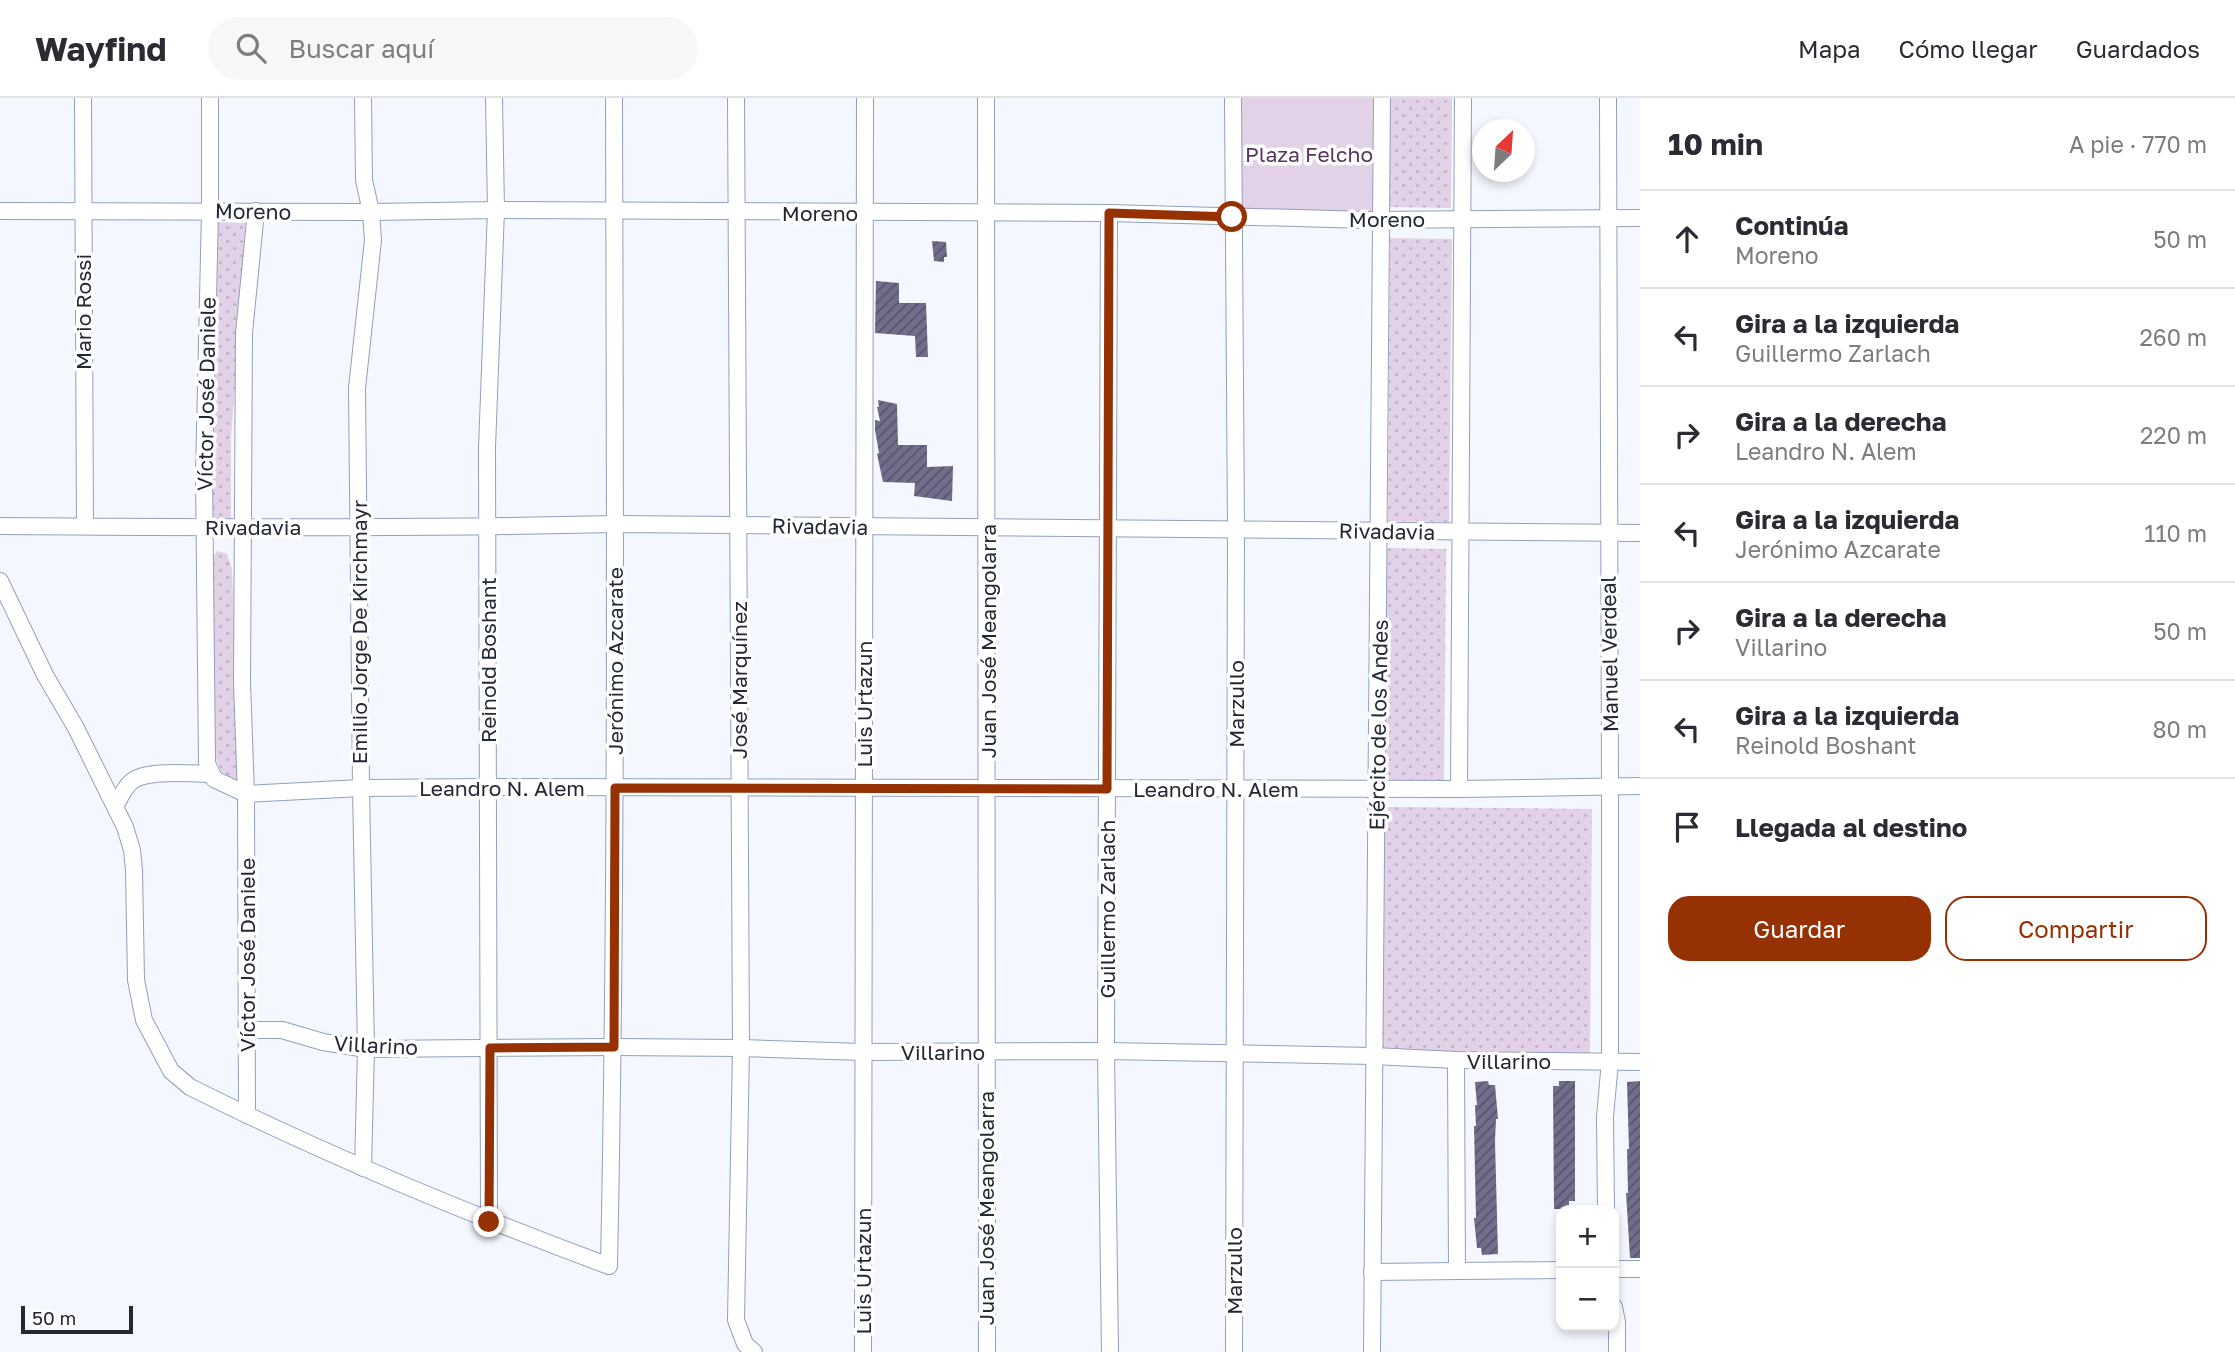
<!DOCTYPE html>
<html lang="es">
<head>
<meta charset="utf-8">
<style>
  :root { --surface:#fff; --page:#f7f7f7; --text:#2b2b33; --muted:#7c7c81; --line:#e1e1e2; --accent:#963104 }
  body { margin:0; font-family:"Golos Text",sans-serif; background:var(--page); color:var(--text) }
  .controls { position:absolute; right:21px; bottom:21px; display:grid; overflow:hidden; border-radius:14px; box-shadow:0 4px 10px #0003 }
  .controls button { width:63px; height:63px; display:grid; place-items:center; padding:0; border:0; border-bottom:2px solid var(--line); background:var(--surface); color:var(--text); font:35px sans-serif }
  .compass { position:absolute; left:1472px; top:21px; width:63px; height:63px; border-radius:50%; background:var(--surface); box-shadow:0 4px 10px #0003; rotate:25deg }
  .scale { position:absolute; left:21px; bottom:18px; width:112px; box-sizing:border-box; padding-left:7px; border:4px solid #232934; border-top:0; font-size:19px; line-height:24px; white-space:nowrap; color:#232934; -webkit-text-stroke:5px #fff; paint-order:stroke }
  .stop { position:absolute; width:21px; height:21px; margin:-16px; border:5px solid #963104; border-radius:50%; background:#fff }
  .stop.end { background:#963104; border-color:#fff; box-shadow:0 2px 7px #0008 }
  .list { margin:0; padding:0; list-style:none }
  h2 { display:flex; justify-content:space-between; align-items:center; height:91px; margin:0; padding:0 28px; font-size:30px }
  h2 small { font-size:23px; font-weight:400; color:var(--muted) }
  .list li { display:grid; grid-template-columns:46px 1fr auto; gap:21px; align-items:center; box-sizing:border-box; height:98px; padding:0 28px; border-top:2px solid var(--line) }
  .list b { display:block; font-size:26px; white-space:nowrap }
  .list p { margin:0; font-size:23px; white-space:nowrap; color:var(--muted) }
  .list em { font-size:23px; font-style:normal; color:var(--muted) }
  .actions { display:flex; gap:14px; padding:21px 28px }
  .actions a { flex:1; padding:16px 0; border:2px solid var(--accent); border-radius:21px; text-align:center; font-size:24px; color:var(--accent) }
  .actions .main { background:var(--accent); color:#fff }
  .icon { flex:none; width:38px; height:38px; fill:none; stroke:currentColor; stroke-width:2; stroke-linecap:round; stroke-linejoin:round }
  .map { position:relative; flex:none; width:1640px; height:1254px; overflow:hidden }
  header { display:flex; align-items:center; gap:42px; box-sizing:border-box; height:98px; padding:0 35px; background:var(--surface); border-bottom:2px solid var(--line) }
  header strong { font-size:33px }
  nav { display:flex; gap:38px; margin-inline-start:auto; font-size:24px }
  .search { width:490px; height:63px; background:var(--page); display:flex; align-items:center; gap:18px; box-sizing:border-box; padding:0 24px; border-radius:38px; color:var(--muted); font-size:26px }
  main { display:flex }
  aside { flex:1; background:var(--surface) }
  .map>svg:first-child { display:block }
  .grass { fill:url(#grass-dots) }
  .green { fill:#e2d1e7 }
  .building { fill:url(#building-hatch) }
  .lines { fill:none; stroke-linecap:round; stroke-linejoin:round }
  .minor-casing { stroke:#92a0bd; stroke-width:18 }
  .minor { stroke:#fff; stroke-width:16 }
  .route { stroke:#963104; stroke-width:9 }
  .labels { text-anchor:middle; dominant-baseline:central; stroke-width:7; stroke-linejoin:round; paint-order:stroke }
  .park-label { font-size:21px; fill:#573760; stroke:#fff }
  .street-label { font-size:21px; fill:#232934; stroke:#fff }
</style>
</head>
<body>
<header>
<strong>Wayfind</strong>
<div class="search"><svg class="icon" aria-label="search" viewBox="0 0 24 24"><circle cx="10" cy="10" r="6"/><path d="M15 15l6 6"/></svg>Buscar aquí</div>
<nav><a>Mapa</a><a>Cómo llegar</a><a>Guardados</a></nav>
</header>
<main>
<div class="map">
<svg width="1640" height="1254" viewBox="0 0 1640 1254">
  <defs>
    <pattern id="grass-dots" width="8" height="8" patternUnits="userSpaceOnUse" patternTransform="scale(1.75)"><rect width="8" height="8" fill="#e2d1e7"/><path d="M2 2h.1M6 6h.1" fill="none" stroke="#c2b3c7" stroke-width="1.8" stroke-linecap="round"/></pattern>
    <pattern id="building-hatch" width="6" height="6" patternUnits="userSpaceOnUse" patternTransform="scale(1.75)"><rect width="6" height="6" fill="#716d8b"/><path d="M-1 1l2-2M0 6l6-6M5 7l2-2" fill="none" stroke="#57556c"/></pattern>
  </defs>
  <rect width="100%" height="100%" fill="#f4f7fd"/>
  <g class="grass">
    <path d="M1390 0H1452L1451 110 1389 109Z"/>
    <path d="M216 124 248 125 231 339V423L209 425Z"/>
    <path d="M1390 140 1452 141 1449 424 1388 423Z"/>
    <path d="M1384 450 1446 451 1444 687H1383Z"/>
    <path d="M217 453 227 456 232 471 241 682 236 684 221 673 215 658 210 463Z"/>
    <path d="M1383 709 1592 711 1590 958 1381 956Z"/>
  </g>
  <path class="green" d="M1242 0H1376V113L1242 112Z"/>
  <g class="building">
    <path d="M932 143 946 144 947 159H944V164L934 163Z"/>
    <path d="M876 183 899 185V205H926L928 259H916L915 238 875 235Z"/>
    <path d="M878 302 897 306 898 347H927V369L953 368 952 403 914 398 915 385 883 384 877 356 879 355 875 332V322L880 323 877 309H879Z"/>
    <path d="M1488 983 1489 987H1495L1498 1021H1496L1495 1043 1498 1156 1482 1157 1481 1150H1477L1474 1120H1476L1474 1028H1476L1475 1007H1477L1475 984Z"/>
    <path d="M1559 983H1575V1103H1569V1111H1554L1553 988H1559Z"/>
    <path d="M1640 983V1160H1630L1626 1095H1628L1627 1051H1629L1627 984Z"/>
  </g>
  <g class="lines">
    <g class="minor-casing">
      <g id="minor">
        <path d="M83 0 85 428"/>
        <path d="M210 0V113L204 376 207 665 214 681 246 696 247 1017"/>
        <path d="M363 0 364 82 371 114 373 142 357 290 361 690 366 951 363 1070"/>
        <path d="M736 0 741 950 736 1222 745 1246 754 1254"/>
        <path d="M986 0 987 1254"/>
        <path d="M1233 0 1236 431 1234 1254"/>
        <path d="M0 113 371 114 496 112 1109 115 1367 122 1640 120"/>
        <path d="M256 113 244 235 242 584 246 696 361 690 489 689 1459 691 1640 688"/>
        <path d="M1109 115 1106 953 1110 1254"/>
        <path d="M0 428C205 429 410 431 615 426L1640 435"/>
        <path d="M0 483 45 577 76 630 125 729 132 752 134 772 136 882 144 922 171 973 190 989C326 1057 466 1115 609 1168 617 779 615 389 614 0"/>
        <path d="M1459 691 1463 0"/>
        <path d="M116 707C120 700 124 690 131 684 145 671 192 676 212 676"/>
        <path d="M247 932H282L323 944 366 951 614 949 741 950 862 954 1106 953 1373 958 1456 962 1640 964"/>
        <path d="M1456 962 1457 1173"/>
        <path d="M1606 1112 1605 1019 1610 963V687L1608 0"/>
        <path d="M489 1123 487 350 496 112 494 0"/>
        <path d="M1614 1171H1640"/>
        <path d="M1372 1174 1561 1172"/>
        <path d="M1614 1209 1617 1224V1254"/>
        <path d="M863 1254 865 0"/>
        <path d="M1372 1254 1382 0"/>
      </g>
    </g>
    <use href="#minor" class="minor"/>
  </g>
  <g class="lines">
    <path class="route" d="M489 1124 490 950 614 949 615 690 1107 691 1109 115 1232 119"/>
  </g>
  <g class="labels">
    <g class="park-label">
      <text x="1309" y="56">Plaza Felcho</text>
    </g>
    <g class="street-label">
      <text transform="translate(253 113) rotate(1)">Moreno</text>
      <text x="820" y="115">Moreno</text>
      <text x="1387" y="121">Moreno</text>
      <text transform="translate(83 214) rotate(-90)">Mario Rossi</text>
      <text transform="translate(206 296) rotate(-89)">Víctor José Daniele</text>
      <text transform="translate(820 428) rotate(1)">Rivadavia</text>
      <text x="253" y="429">Rivadavia</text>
      <text transform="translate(1387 433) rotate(1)">Rivadavia</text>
      <text transform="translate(359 534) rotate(-90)">Emilio Jorge De Kirchmayr</text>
      <text transform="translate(988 543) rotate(-90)">Juan José Meangolarra</text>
      <text transform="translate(1609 556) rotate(-91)">Manuel Verdeal</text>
      <text transform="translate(488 562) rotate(-90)">Reinold Boshant</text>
      <text transform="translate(615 563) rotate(-90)">Jerónimo Azcarate</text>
      <text transform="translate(739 582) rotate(-90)">José Marquínez</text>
      <text transform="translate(864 606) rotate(-90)">Luis Urtazun</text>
      <text transform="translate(1236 606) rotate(-90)">Marzullo</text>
      <text transform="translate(1378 627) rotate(-89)">Ejército de los Andes</text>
      <text x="502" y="690">Leandro N. Alem</text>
      <text x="1216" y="691">Leandro N. Alem</text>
      <text transform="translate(1107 811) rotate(-90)">Guillermo Zarlach</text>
      <text transform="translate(247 857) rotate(-90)">Víctor José Daniele</text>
      <text transform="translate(376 947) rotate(3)">Villarino</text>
      <text x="943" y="954">Villarino</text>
      <text x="1509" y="963">Villarino</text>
      <text transform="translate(986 1110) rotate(-90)">Juan José Meangolarra</text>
      <text transform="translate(863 1173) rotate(-90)">Luis Urtazun</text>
      <text transform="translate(1234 1173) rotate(-90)">Marzullo</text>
    </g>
  </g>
</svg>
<div class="controls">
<button>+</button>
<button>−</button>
</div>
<svg class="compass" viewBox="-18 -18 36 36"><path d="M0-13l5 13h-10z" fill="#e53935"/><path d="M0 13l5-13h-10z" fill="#7c7c81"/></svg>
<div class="scale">50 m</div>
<div class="stop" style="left:1232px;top:119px"></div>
<div class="stop end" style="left:489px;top:1124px"></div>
</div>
<aside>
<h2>10 min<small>A pie · 770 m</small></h2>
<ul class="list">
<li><svg class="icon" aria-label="ahead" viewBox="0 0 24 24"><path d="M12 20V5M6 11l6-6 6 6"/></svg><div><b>Continúa</b><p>Moreno</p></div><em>50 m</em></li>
<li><svg class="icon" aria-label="left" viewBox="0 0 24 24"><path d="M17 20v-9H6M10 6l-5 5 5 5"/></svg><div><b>Gira a la izquierda</b><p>Guillermo Zarlach</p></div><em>260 m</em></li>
<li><svg class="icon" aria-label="right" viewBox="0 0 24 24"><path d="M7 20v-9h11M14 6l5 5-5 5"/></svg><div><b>Gira a la derecha</b><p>Leandro N. Alem</p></div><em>220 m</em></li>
<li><svg class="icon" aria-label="left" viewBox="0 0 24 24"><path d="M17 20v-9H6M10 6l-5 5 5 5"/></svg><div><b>Gira a la izquierda</b><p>Jerónimo Azcarate</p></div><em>110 m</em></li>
<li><svg class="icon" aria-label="right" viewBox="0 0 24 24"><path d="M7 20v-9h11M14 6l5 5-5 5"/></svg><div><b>Gira a la derecha</b><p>Villarino</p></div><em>50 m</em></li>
<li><svg class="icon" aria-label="left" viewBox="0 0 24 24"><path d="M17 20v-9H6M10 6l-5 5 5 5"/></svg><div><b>Gira a la izquierda</b><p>Reinold Boshant</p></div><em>80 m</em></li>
<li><svg class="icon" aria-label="arrive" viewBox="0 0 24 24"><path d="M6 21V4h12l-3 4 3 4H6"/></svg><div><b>Llegada al destino</b></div></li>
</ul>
<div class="actions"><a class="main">Guardar</a><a>Compartir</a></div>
</aside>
</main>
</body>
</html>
